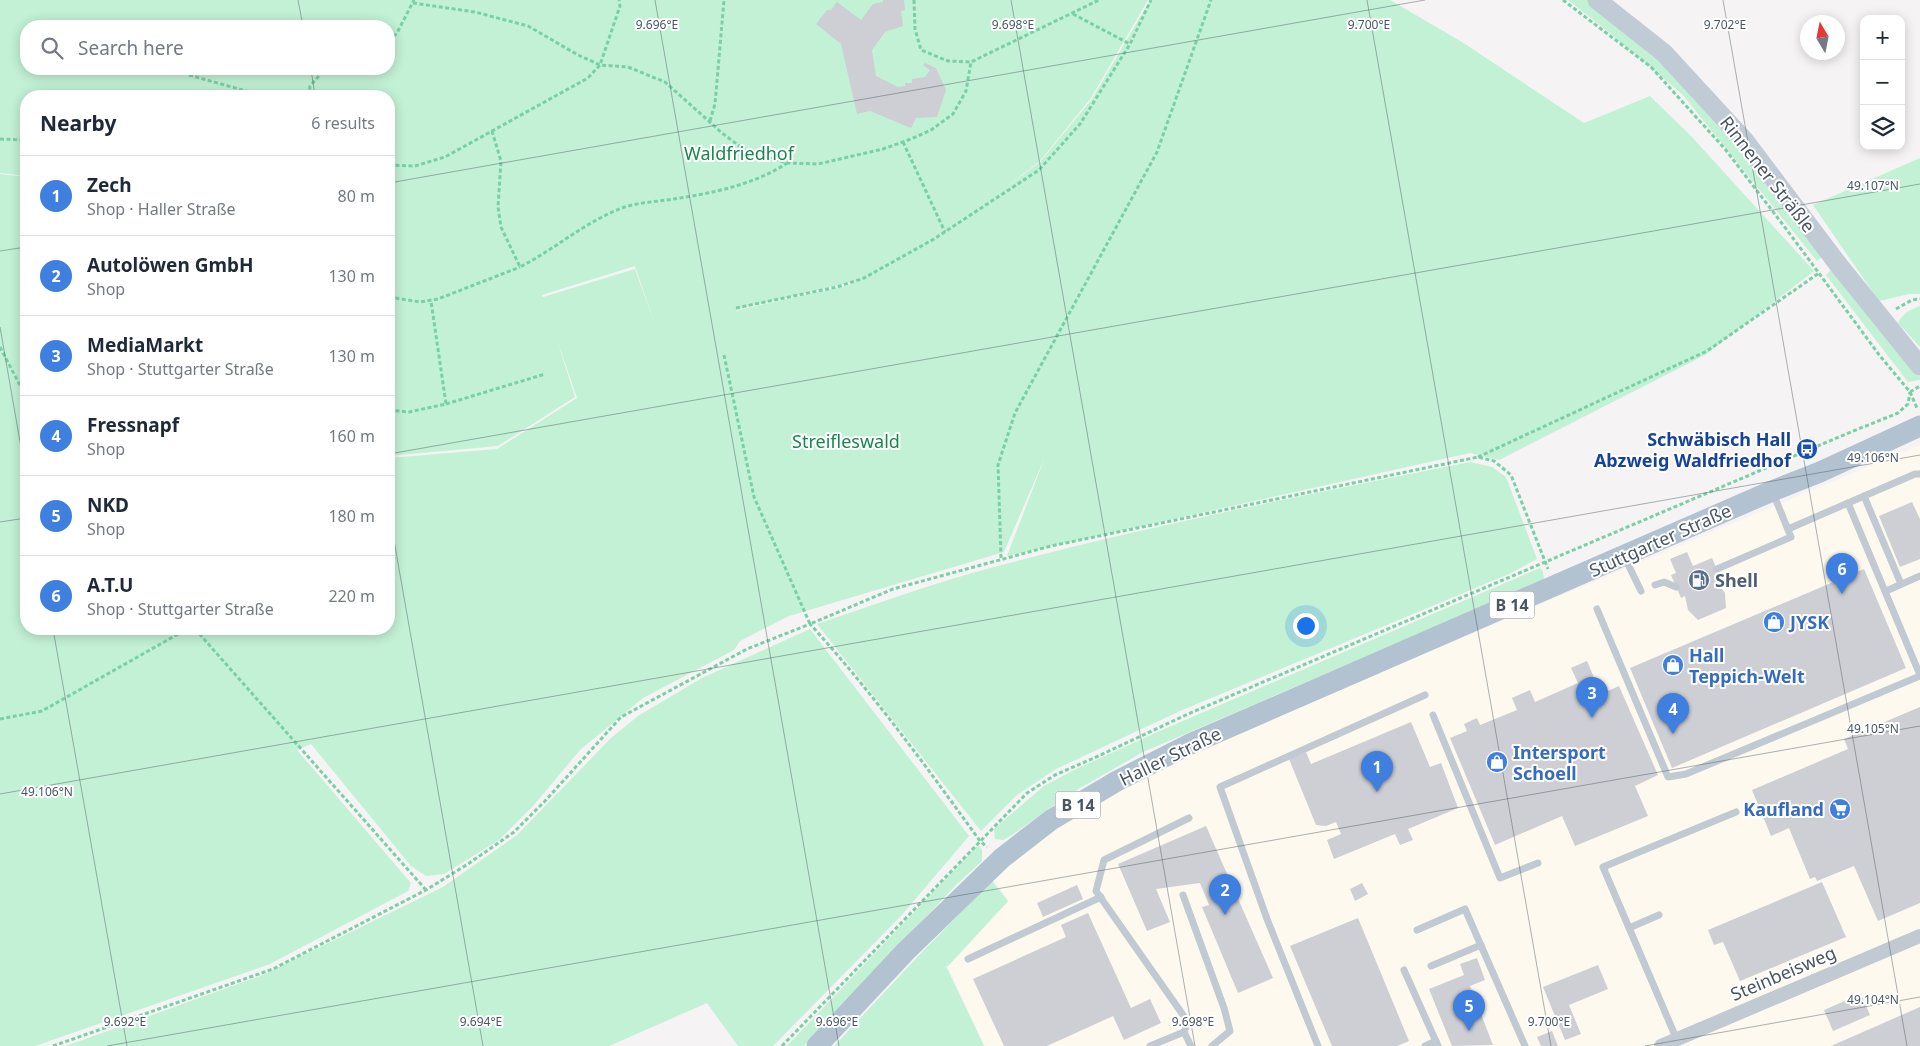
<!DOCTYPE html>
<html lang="en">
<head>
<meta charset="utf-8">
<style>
  :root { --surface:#fff; --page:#f6f6f7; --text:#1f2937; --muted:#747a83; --line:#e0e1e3; --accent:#1a73e8 }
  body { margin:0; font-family:"Noto Sans",sans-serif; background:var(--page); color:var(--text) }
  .controls { position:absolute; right:15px; top:15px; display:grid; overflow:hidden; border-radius:10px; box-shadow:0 2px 12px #0003 }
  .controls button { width:45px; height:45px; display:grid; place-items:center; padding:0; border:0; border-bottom:1px solid var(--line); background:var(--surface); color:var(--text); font:25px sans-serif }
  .compass { position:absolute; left:1800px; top:15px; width:45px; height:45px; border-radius:50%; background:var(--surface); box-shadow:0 2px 12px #0003; rotate:350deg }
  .you { position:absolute; left:1305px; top:625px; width:18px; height:18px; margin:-12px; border:4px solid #fff; border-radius:50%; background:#1a73e8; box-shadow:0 0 0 8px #1a73e833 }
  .badge { display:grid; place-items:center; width:32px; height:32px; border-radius:50%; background:var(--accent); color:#fff; font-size:16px; font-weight:700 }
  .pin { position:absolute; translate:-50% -41px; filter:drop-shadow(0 1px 2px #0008) }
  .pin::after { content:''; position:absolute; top:26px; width:18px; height:15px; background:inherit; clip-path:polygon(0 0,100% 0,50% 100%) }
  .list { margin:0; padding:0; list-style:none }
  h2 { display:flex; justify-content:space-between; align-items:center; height:65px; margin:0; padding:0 20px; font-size:21px }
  h2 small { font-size:16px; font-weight:400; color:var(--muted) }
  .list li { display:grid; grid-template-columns:32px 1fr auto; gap:15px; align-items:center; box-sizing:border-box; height:80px; padding:0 20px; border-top:1px solid var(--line) }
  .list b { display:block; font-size:19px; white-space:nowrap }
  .list p { margin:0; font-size:16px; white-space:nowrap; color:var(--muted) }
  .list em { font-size:16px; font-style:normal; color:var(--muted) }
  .icon { flex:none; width:28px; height:28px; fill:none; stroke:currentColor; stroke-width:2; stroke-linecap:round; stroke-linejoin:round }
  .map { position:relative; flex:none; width:1920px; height:1046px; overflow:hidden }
  .search { position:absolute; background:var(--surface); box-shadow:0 2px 12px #0003; left:20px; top:20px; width:375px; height:55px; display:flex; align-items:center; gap:12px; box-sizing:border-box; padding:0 18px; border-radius:20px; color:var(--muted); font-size:19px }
  .panel { position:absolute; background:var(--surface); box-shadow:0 2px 12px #0003; left:20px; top:90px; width:375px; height:545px; border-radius:20px }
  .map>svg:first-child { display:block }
  .commercial { fill:#fdf9ef }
  .green { fill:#c3f1d5; fill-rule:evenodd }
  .building { fill:#cdcfd5 }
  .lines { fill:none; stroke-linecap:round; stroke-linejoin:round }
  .path { stroke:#7ad0a6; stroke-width:3; stroke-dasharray:4 2.5; stroke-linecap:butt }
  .lane { stroke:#c1cad2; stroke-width:7 }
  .street { stroke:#c1cad2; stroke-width:14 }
  .secondary { stroke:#c1cbd6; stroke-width:19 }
  .primary { stroke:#b3c2d1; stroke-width:21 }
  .ticks { fill:none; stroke:#4a5661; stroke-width:1; stroke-opacity:0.45 }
  .labels { text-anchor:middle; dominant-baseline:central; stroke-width:4; stroke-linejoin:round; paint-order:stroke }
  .shield { fill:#fff; stroke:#808990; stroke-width:1 }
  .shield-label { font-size:16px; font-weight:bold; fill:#4a5661 }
  .park-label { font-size:18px; fill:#17864f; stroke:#fff }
  .street-label { font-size:18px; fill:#4a5661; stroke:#fff }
  .transit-label { font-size:18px; font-weight:bold; fill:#164399; stroke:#fff; text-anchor:end }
  .service-label { font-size:18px; font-weight:bold; fill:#4e5e75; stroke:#fff; text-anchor:start }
  .shop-label { font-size:18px; font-weight:bold; fill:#366cbe; stroke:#fff; text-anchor:start }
  .ticks-label { font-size:12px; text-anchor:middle; fill:#4a5661; stroke:#fff; stroke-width:4; stroke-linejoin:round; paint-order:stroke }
</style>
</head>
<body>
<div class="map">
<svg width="1920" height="1046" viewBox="0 0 1920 1046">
  <rect width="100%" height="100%" fill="#f5f3f3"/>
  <path class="commercial" d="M1920 445V1046H985L948 967 1009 901 994 880 1027 851 1067 822 1116 791 1166 765 1562 595Z"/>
  <g class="green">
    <path d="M0 0H1148L1091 98 1040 161 994 196 1040 162 1092 99 1150 0H1390L1462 42 1584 123 1650 96 1691 136 1814 271 1705 355 1499 460 1470 453 1007 556 1045 457 1004 552 789 616 740 641 734 650 643 698 580 750 533 806 499 840 444 874 426 876 411 866 311 744 297 750 411 883 408 891 270 964 35 1046H0V174L26 177V629H389V458L497 449 577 398 556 337 575 397 498 446 389 456V96H26V176L0 173ZM26 26H389V69H26ZM635 266 656 328 635 269 543 297 542 295ZM856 281 849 285 739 310 734 313 739 309Z"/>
    <path d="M1568 0H1591L1651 48 1712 112 1823 256 1817 261 1682 94 1606 30Z"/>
    <path d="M1920 158V294H1909L1879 301 1813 205Z"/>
    <path d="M1833 268 1920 377V380L1908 382 1826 275Z"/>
    <path d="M1920 306V347L1898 323C1903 313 1910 310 1920 306Z"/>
    <path d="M1470 462 1492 467 1506 477 1537 559 1509 574 1180 711 1056 769 1017 795 981 831 817 624C876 604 934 583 994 567 1151 525 1311 494 1470 462Z"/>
    <path d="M1540 568 1543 571 1544 580 1143 752 1068 795 1012 835 1003 840 995 839 994 829 1044 786 1076 769 1162 730Z"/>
    <path d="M810 629 969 836 900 917 773 1046H738L707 1003 609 1046H66L263 975 443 887 517 835 611 738 638 716 702 678Z"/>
    <path d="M979 846 982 850V861L956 885 804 1046H787L976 847Z"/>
    <path d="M992 881 1008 901 948 966H946L984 1046H834L926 948Z"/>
  </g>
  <g class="building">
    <path d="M883 0H904L905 10 901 11 903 26 885 32 872 50 876 76 898 87 905 86V83H912V79L925 77 930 70 923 65 925 63 936 68 946 90 937 117 916 118 911 128 870 111 857 114 841 44 816 24 827 10H831L837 2 861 20 873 4 883 2Z"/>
    <path d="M1912 502 1920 519V559L1900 567 1879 516Z"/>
    <path d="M1687 552 1693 566 1712 558 1722 581 1718 583 1725 593 1726 608 1698 620 1688 610 1685 596 1681 598 1671 575 1676 573 1670 559Z"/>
    <path d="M1864 569 1906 668 1672 768 1630 668Z"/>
    <path d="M1587 661 1601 694 1619 686 1658 775 1635 786 1648 816 1575 846 1562 816 1495 845 1450 738 1467 731 1464 724 1477 718 1480 725 1517 710 1512 698 1530 690 1535 702 1578 683 1571 668Z"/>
    <path d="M1920 707V903L1878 921 1854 866 1817 881 1815 877 1810 879 1789 828 1771 836 1752 790 1848 749 1844 739Z"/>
    <path d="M1411 722 1430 767 1441 763 1458 808 1408 829 1413 840 1400 845 1395 834 1334 859 1327 840 1341 834 1336 822 1326 826 1316 825 1289 759 1306 752 1311 764Z"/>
    <path d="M1206 826 1273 978 1238 993 1202 907 1209 905 1200 883 1156 889 1170 922 1147 931 1118 864Z"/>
    <path d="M1822 882 1846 937 1740 981 1723 942 1714 945 1708 930Z"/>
    <path d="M1362 883 1368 894 1355 901 1350 889Z"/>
    <path d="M1077 885 1083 899 1043 917 1037 903Z"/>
    <path d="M1088 913 1131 1008 1150 999 1161 1023 1124 1040 1113 1016 1047 1046H1004L973 979 1066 937 1061 925Z"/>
    <path d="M1358 918 1409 1041 1397 1046H1332L1290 946Z"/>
    <path d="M1477 958 1485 980 1470 986 1493 1045 1452 1046 1429 989 1464 975 1460 964Z"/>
    <path d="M1598 965 1608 989 1569 1005 1581 1034 1565 1040 1543 987Z"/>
    <path d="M1861 994 1870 1015 1833 1031 1824 1010Z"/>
    <path d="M1920 1007V1046H1831Z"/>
    <path d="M1552 1031 1558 1046H1541L1537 1037Z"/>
  </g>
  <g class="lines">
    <g class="path">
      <path d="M914 0 915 29 921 50 948 61 971 62"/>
      <path d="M1563 0 1651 67 1725 149 1787 230 1880 356 1910 392 1917 408"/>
      <path d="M413 3 475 12 528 26 578 55 600 65 620 6 619 0"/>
      <path d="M1073 14 1130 44"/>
      <path d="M389 41 397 33 414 0"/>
      <path d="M189 75 264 96"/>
      <path d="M309 96 310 86 325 69"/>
      <path d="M710 121 715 104 724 0"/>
      <path d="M492 131 501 161 498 207 501 227 520 267C555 249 585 222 622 208 636 203 652 202 667 200 708 194 752 186 787 163"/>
      <path d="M0 139 26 140"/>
      <path d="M903 142 945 232"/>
      <path d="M389 165 415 166 445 157 588 78 600 65 628 67 665 82 722 133 746 151 787 163 818 164 883 149 911 139 931 130 953 114 966 91 971 62 1099 0"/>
      <path d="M389 297 420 302 438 299 520 267"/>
      <path d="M736 308 837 287 864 278 934 239 1039 170 1080 124 1130 44 1151 0"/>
      <path d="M1896 309 1912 300 1920 299"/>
      <path d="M0 347 26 397"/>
      <path d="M724 355 754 497 810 624 893 589 1051 546 1478 457 1494 461 1511 475 1548 569"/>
      <path d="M1910 392 1920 386"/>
      <path d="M446 404 545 374"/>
      <path d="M389 410 409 412 446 404 431 301"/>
      <path d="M1478 457 1707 351 1819 273"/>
      <path d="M1001 558 998 465 1015 413 1157 152 1211 0"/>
      <path d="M195 629 426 890"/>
      <path d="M0 719 42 711 187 629"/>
      <path d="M53 1046 273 969 426 890 468 864 514 832 545 801 621 717 747 649 810 624C872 692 926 766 980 841L987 847"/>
      <path d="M782 1046 1027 793 1055 775 1094 758 1188 714 1846 434 1898 413 1908 404 1910 392"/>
    </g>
    <g class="lane">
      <path d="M1864 496 1901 584"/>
      <path d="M1848 503 1920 675"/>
      <path d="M1788 529 1915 474H1920"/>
      <path d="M1625 558 1641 591"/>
      <path d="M1717 569 1791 537 1773 493"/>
      <path d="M1655 585 1664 582 1676 587"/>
      <path d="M1886 591 1920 576"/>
      <path d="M1597 609 1668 777 1686 774 1920 676"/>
      <path d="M1433 715 1500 878 1538 863"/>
      <path d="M1183 895 1224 1008 1230 1031 1212 1046"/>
      <path d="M1629 928 1659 915"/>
      <path d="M1417 930 1465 909 1525 1046"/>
      <path d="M968 959 1101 897"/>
      <path d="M1431 966 1481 945"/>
      <path d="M1404 970 1438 1046"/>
      <path d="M1184 1032 1188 1022 1096 891 1104 860 1189 818"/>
      <path d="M1677 1040 1603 867 1736 812"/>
      <path d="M1150 1046 1184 1032 1191 1046"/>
      <path d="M1318 1046 1267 919 1220 787 1425 695"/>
      <path d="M1425 1046 1436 1041"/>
    </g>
    <path class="street" d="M1661 1046 1920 936"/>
    <path class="secondary" d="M1597 0 1664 53 1745 141 1837 263 1920 366"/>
    <path class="primary" d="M817 1046 905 952 1002 858 1051 820 1117 781 1188 745 1772 491 1820 472 1920 426"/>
  </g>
  <path class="ticks" d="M298 0 303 26M655 0 839 1046M1011 0 1195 1046M1367 0 1551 1046M1723 0 1907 1046M311 69 315 96M389 183 1425 0M0 251 26 247M0 327 26 476M389 454 1920 184M389 512 483 1046M0 522 26 518M53 629 127 1046M0 794 1920 455M107 1046 1920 726M1645 1046 1920 997"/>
  <defs>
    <g id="bus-disc" transform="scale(1.125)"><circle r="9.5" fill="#1a4fb4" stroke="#fff"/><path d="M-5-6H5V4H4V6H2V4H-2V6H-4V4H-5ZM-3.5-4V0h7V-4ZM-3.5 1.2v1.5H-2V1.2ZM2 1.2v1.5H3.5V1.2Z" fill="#fff"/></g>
    <g id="fuel-disc" transform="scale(1.125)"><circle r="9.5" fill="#5c6f8a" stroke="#fff"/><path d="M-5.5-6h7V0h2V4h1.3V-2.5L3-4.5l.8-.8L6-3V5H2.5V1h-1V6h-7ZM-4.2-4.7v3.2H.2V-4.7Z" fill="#fff"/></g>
    <g id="shop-disc" transform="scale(1.125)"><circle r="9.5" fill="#3f7fe0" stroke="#fff"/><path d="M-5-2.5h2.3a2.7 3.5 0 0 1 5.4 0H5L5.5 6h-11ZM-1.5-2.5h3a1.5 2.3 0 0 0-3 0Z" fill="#fff"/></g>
    <g id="supermarket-disc" transform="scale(1.125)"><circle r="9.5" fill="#3f7fe0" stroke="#fff"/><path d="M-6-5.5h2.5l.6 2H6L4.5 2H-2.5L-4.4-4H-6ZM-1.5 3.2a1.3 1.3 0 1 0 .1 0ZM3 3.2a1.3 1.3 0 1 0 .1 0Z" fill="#fff"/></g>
  </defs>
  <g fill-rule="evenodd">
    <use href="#bus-disc" x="1807" y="449"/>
    <use href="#fuel-disc" x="1699" y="580"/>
    <use href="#shop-disc" x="1774" y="622"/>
    <use href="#shop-disc" x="1673" y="665"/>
    <use href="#shop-disc" x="1497" y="762"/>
    <use href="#supermarket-disc" x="1840" y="809"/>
  </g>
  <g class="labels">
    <g class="shield">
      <rect x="1489.5" y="591.5" width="45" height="27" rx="4"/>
      <rect x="1055.5" y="791.5" width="45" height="27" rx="4"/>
    </g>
    <g class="shield-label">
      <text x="1512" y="605">B 14</text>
      <text x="1078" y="805">B 14</text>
    </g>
    <g class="park-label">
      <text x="739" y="153">Waldfriedhof</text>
      <text x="846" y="441">Streifleswald</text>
    </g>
    <g class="street-label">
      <text transform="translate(1768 174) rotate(52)">Rinnener Sträßle</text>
      <text transform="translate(1660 540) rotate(-24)">Stuttgarter Straße</text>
      <text transform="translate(1170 756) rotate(-26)">Haller Straße</text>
      <text transform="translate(1783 973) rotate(-23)">Steinbeisweg</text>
    </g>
    <g class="transit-label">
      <text x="1791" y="439">Schwäbisch Hall<tspan x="1791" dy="21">Abzweig Waldfriedhof</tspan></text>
    </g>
    <g class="service-label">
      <text x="1715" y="580">Shell</text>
    </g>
    <g class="shop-label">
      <text x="1790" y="622">JYSK</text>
      <text x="1689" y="655">Hall<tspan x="1689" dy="21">Teppich-Welt</tspan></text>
      <text x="1513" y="752">Intersport<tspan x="1513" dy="21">Schoell</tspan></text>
      <text x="1824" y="809" text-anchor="end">Kaufland</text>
    </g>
  </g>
  <g class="ticks-label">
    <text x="657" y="29">9.696°E</text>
    <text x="1013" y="29">9.698°E</text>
    <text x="1369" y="29">9.700°E</text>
    <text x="1725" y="29">9.702°E</text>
    <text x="1873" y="190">49.107°N</text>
    <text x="1873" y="462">49.106°N</text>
    <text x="1873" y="733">49.105°N</text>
    <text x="47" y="796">49.106°N</text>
    <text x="1873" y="1004">49.104°N</text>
    <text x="125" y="1026">9.692°E</text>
    <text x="481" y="1026">9.694°E</text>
    <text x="837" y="1026">9.696°E</text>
    <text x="1193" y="1026">9.698°E</text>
    <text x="1549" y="1026">9.700°E</text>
  </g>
</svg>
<div class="controls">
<button>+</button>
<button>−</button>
<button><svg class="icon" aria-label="layers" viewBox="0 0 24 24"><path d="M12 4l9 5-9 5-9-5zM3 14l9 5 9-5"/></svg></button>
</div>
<svg class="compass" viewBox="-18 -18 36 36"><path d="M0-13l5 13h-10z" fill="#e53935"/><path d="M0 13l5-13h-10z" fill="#747a83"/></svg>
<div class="you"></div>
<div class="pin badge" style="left:1377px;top:792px;background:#3f7fe0">1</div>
<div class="pin badge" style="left:1225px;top:915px;background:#3f7fe0">2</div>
<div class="pin badge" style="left:1592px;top:718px;background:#3f7fe0">3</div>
<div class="pin badge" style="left:1673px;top:734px;background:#3f7fe0">4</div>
<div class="pin badge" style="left:1469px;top:1031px;background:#3f7fe0">5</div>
<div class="pin badge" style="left:1842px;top:594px;background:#3f7fe0">6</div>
<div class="search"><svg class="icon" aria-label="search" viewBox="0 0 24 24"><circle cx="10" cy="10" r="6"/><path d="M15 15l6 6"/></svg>Search here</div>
<section class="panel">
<h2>Nearby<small>6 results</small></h2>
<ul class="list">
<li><span class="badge" style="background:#3f7fe0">1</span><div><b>Zech</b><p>Shop · Haller Straße</p></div><em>80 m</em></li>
<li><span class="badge" style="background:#3f7fe0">2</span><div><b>Autolöwen GmbH</b><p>Shop</p></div><em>130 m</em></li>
<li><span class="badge" style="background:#3f7fe0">3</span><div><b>MediaMarkt</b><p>Shop · Stuttgarter Straße</p></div><em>130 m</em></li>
<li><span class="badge" style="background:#3f7fe0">4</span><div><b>Fressnapf</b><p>Shop</p></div><em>160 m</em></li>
<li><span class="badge" style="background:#3f7fe0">5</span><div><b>NKD</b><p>Shop</p></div><em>180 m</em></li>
<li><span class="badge" style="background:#3f7fe0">6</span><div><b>A.T.U</b><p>Shop · Stuttgarter Straße</p></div><em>220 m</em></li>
</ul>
</section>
</div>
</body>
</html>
